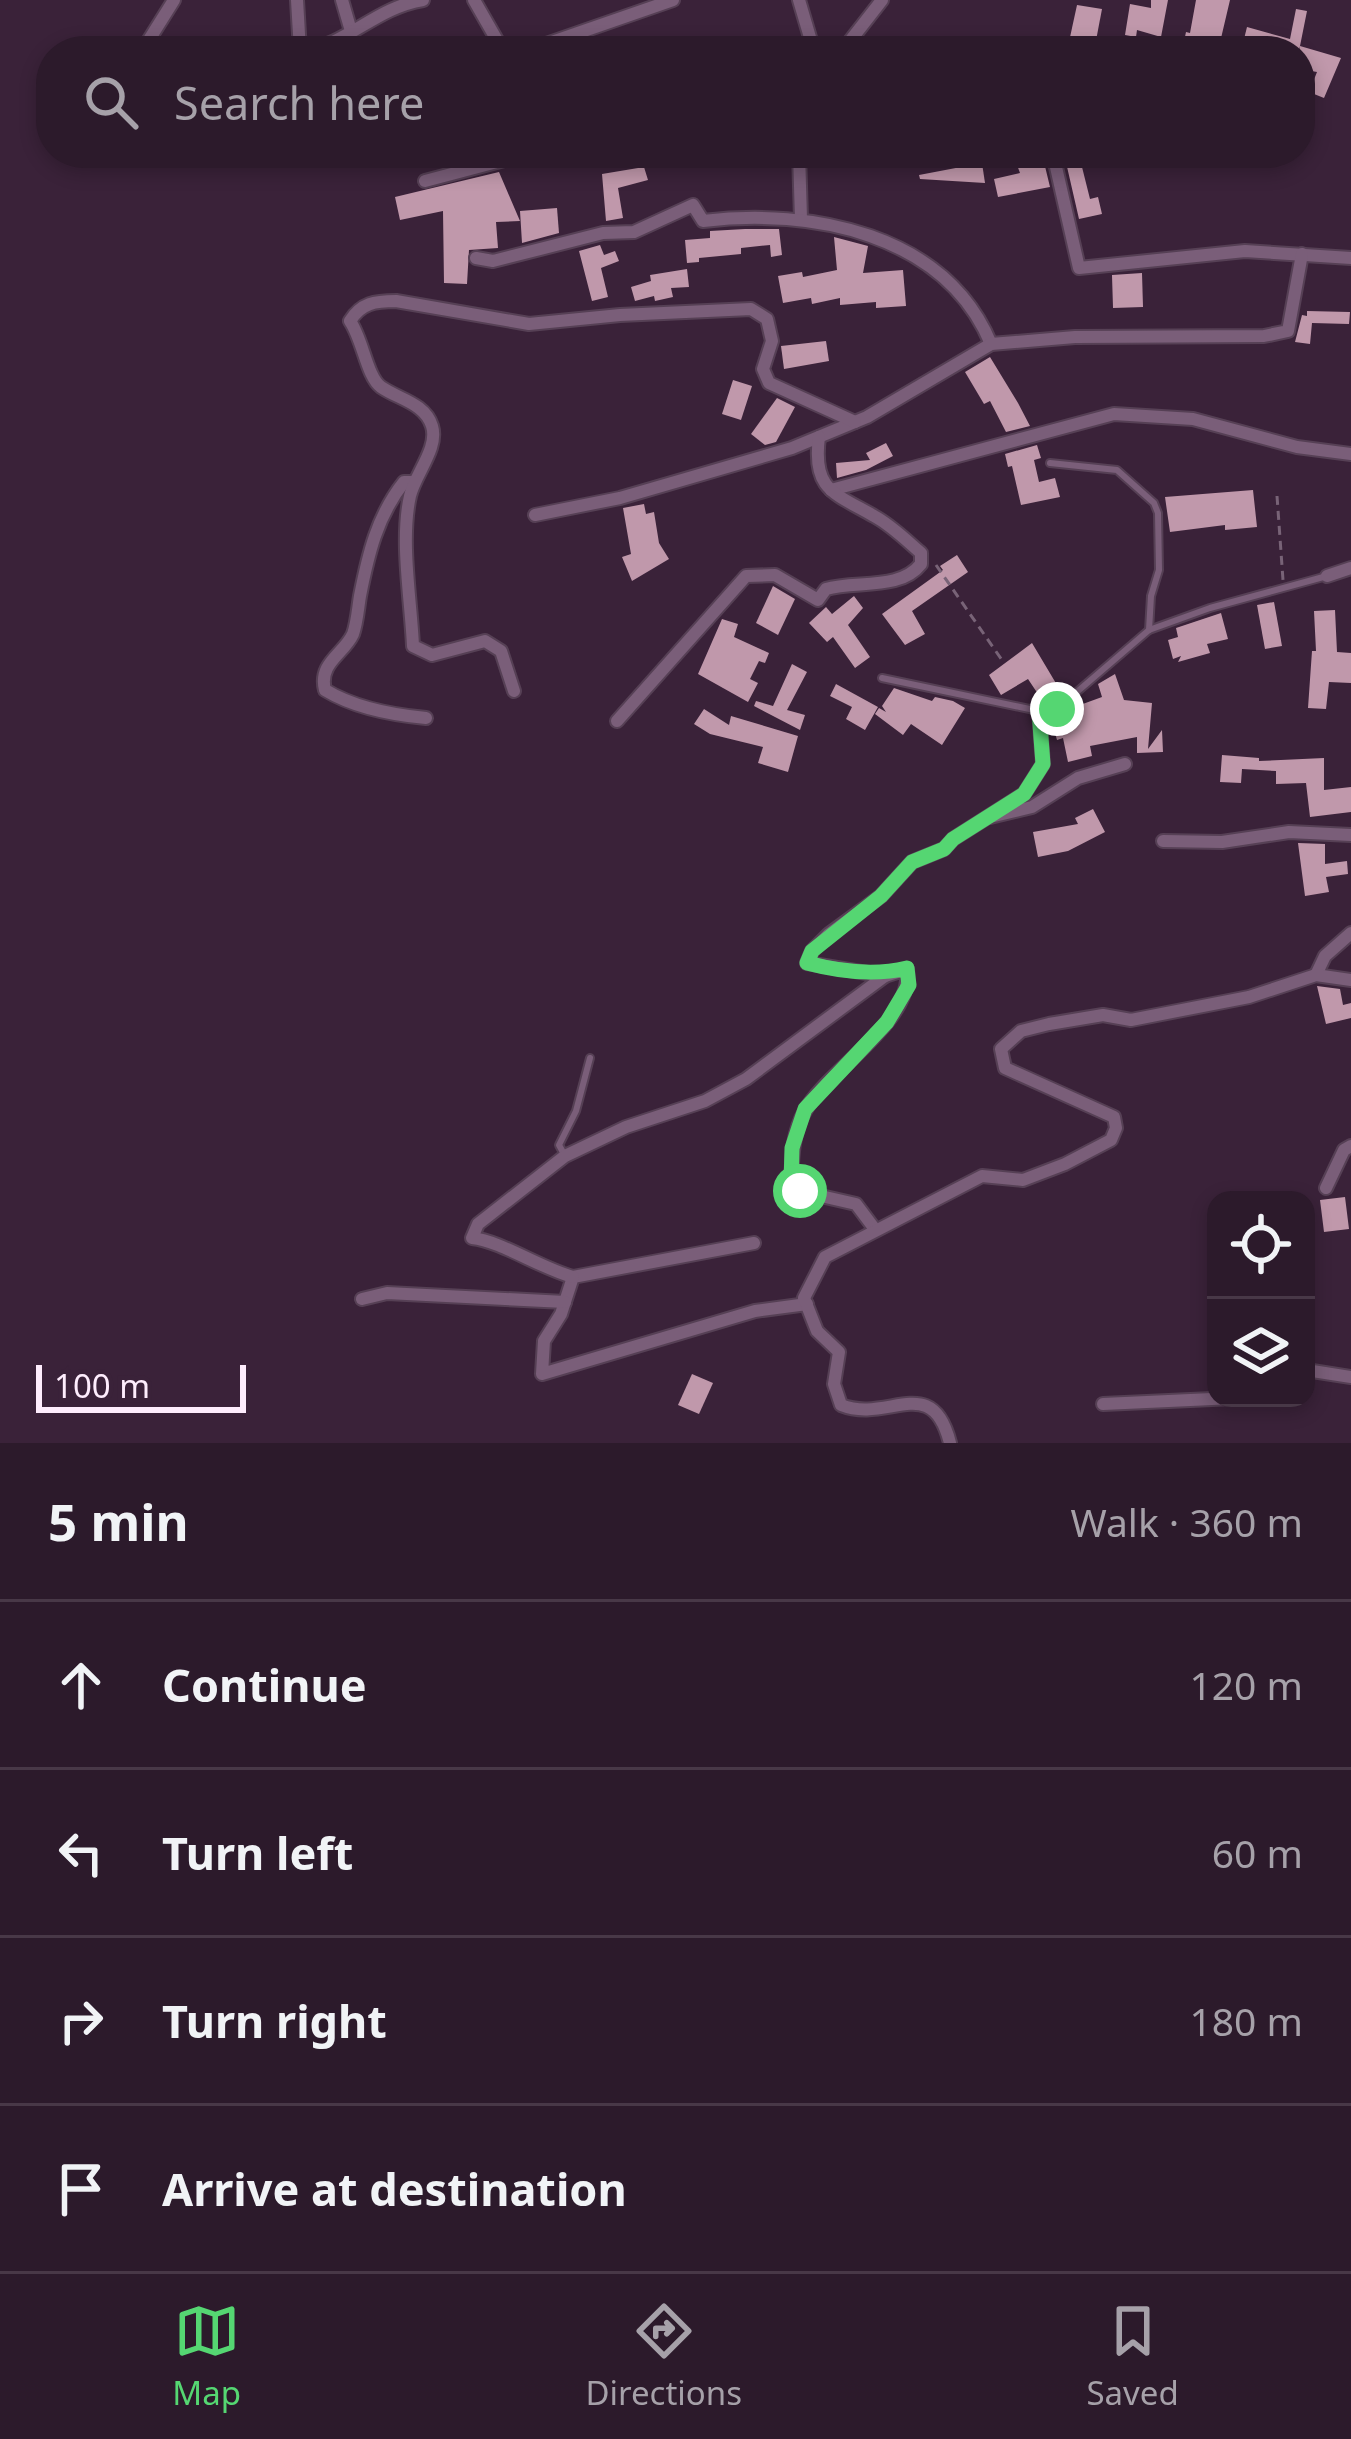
<!DOCTYPE html>
<html lang="en">
<head>
<meta charset="utf-8">
<style>
  :root { --surface:#2c1a2b; --page:#382737; --text:#f1f3f6; --muted:#a6a1a9; --line:#483847; --accent:#55d672 }
  body { margin:0; font-family:"Noto Sans",sans-serif; background:var(--page); color:var(--text) }
  .controls { position:absolute; right:36px; bottom:36px; display:grid; overflow:hidden; border-radius:24px; box-shadow:0 6px 18px #0003 }
  .controls button { width:108px; height:108px; display:grid; place-items:center; padding:0; border:0; border-bottom:3px solid var(--line); background:var(--surface); color:var(--text); font:60px sans-serif }
  .scale { position:absolute; left:36px; bottom:30px; width:210px; box-sizing:border-box; padding-left:12px; border:6px solid #feedfd; border-top:0; font-size:33px; line-height:42px; white-space:nowrap; color:#feedfd; -webkit-text-stroke:9px #3a2239; paint-order:stroke }
  .stop { position:absolute; width:36px; height:36px; margin:-27px; border:9px solid #55d672; border-radius:50%; background:#fff }
  .stop.end { background:#55d672; border-color:#fff; box-shadow:0 3px 12px #0008 }
  .list { margin:0; padding:0; list-style:none }
  h2 { display:flex; justify-content:space-between; align-items:center; height:156px; margin:0; padding:0 48px; font-size:51px }
  h2 small { font-size:39px; font-weight:400; color:var(--muted) }
  .list li { display:grid; grid-template-columns:78px 1fr auto; gap:36px; align-items:center; box-sizing:border-box; height:168px; padding:0 48px; border-top:3px solid var(--line) }
  .list b { display:block; font-size:45px; white-space:nowrap }
  .list em { font-size:39px; font-style:normal; color:var(--muted) }
  .icon { flex:none; width:66px; height:66px; fill:none; stroke:currentColor; stroke-width:2; stroke-linecap:round; stroke-linejoin:round }
  .map { position:relative; flex:none; width:1351px; height:1443px; overflow:hidden }
  .search { position:absolute; background:var(--surface); box-shadow:0 6px 18px #0003; left:36px; right:36px; top:36px; height:132px; display:flex; align-items:center; gap:30px; box-sizing:border-box; padding:0 42px; border-radius:48px; color:var(--muted); font-size:45px }
  .sheet { height:828px; background:var(--surface) }
  nav { display:flex; justify-content:space-around; align-items:center; box-sizing:border-box; height:168px; border-top:3px solid var(--line); background:var(--surface); font-size:33px; color:var(--muted) }
  nav a { display:grid; justify-items:center; gap:6px }
  nav .on { color:var(--accent) }
  .map>svg:first-child { display:block }
  .building { fill:#c098ab }
  .lines { fill:none; stroke-linecap:round; stroke-linejoin:round }
  .lane-casing { stroke:#564055; stroke-width:10 }
  .street-casing { stroke:#564055; stroke-width:16 }
  .path { stroke:#786377; stroke-width:3; stroke-dasharray:9 6; stroke-linecap:butt }
  .lane { stroke:#7a5e79; stroke-width:6 }
  .street { stroke:#7a5e79; stroke-width:12 }
  .route { stroke:#55d672; stroke-width:15 }
</style>
</head>
<body>
<div class="map">
<svg width="1351" height="1443" viewBox="0 0 1351 1443">
  <rect width="100%" height="100%" fill="#3a2239"/>
  <g class="building">
    <path d="M1151 0H1168L1161 37 1137 30 1136 37 1125 35 1130 4 1151 8Z"/>
    <path d="M1196 0H1230L1218 51H1182L1186 32 1190 33Z"/>
    <path d="M1077 5 1102 9 1094 51H1067Z"/>
    <path d="M1296 9 1307 11 1299 51 1244 39 1247 27 1290 39Z"/>
    <path d="M1300 46 1341 58 1324 98 1309 92 1317 72 1300 69Z"/>
    <path d="M1079 155 1090 199 1098 197 1102 214 1079 219 1065 158Z"/>
    <path d="M1043 158 1050 187 998 197 994 179 1020 173 1017 165Z"/>
    <path d="M982 163 985 183 920 179 919 175Z"/>
    <path d="M644 167 648 180 618 188 623 218 606 221 602 174Z"/>
    <path d="M499 172 520 221 496 222 498 248 469 250 467 284 444 283 443 211 400 220 395 197Z"/>
    <path d="M557 208 559 233 522 243 520 211Z"/>
    <path d="M745 229H779L782 255 771 257 770 245 741 248V254L699 258V262L687 263 685 240 710 238V231Z"/>
    <path d="M834 237 868 246 863 273 903 270 906 306 876 308V302L840 305V298L812 304 811 298 783 303 778 276 802 272 803 277 837 270Z"/>
    <path d="M600 245 604 255 615 251 619 261 601 268 608 297 592 301 579 251Z"/>
    <path d="M687 269 689 287 671 288 673 297 655 301 654 296 635 301 631 287 651 281 650 275Z"/>
    <path d="M1142 273 1143 307 1113 308 1112 275Z"/>
    <path d="M1307 311 1350 312 1349 324 1312 323 1310 344 1295 342 1302 315 1307 316Z"/>
    <path d="M826 341 829 361 784 369 781 346Z"/>
    <path d="M990 357 1018 403 1030 426 1006 432 990 401 984 404 965 372Z"/>
    <path d="M733 380 752 386 741 420 722 414Z"/>
    <path d="M777 398 795 407 776 442 765 445 751 434Z"/>
    <path d="M886 443 893 456 866 470 837 478 836 463 870 460 866 453Z"/>
    <path d="M1037 445 1041 458 1034 460 1039 482 1055 478 1060 497 1021 505 1012 466 1008 467 1005 454Z"/>
    <path d="M1253 490 1257 527 1225 530V525L1170 532 1165 497Z"/>
    <path d="M644 504 646 514 654 512 659 543 669 559 632 581 622 557 631 554 623 508Z"/>
    <path d="M957 555 968 572 912 611 925 634 905 645 882 614 943 570 940 566Z"/>
    <path d="M773 586 795 599 778 635 756 623Z"/>
    <path d="M854 596 863 608 848 625 870 657 855 668 833 637 827 642 809 623 826 607 832 614Z"/>
    <path d="M1274 602 1282 646 1265 649 1257 605Z"/>
    <path d="M1335 610 1337 652 1351 653V683L1329 682 1326 709 1308 708 1312 651H1316L1314 611Z"/>
    <path d="M1221 613 1228 639 1207 644 1210 653 1178 662 1181 656 1173 659 1168 640 1178 637 1176 628Z"/>
    <path d="M722 619 738 624 734 637 769 653 765 663 759 661 750 679 758 683 748 702 698 674Z"/>
    <path d="M1032 643 1057 685 1040 697 1028 679 1001 695 989 675Z"/>
    <path d="M792 664 807 672 787 710 805 715 800 730 754 706 756 701 773 706Z"/>
    <path d="M1115 674 1124 700 1152 703 1148 749 1162 730 1163 752 1137 753V737L1090 746 1092 756 1068 762 1063 738 1057 740 1051 719 1082 710 1080 705 1102 697 1098 684Z"/>
    <path d="M836 684 878 707 865 730 846 719 852 707 830 696Z"/>
    <path d="M894 688 932 701 935 697 953 701 965 708 942 745 911 724 903 735 875 714 879 708 886 712 882 706Z"/>
    <path d="M704 709 729 725 731 716 798 736 788 772 758 763 763 747 710 734 694 724Z"/>
    <path d="M1222 755 1259 758V761L1324 758V790L1351 787V812L1310 817 1306 783 1276 784V771L1242 769 1241 783 1220 782Z"/>
    <path d="M1093 809 1105 832 1068 851 1038 857 1033 832 1078 824 1075 818Z"/>
    <path d="M1298 843 1325 844V864L1347 861 1348 874 1326 877 1329 892 1305 896Z"/>
    <path d="M1317 986 1340 989 1343 1005 1351 1003V1018L1326 1024Z"/>
    <path d="M1345 1197 1349 1229 1324 1232 1320 1200Z"/>
    <path d="M692 1374 713 1383 699 1414 678 1405Z"/>
  </g>
  <g class="lines">
    <g class="lane-casing">
      <g id="lane">
        <path d="M1050 463 1117 470 1154 503 1158 513 1159 570 1151 596 1149 630"/>
        <path d="M882 678 1039 711 1057 709 1149 630 1210 608 1327 576"/>
        <path d="M565 1156 559 1145 576 1111 590 1058"/>
      </g>
    </g>
    <g class="street-casing">
      <g id="street">
        <path d="M297 0 300 51"/>
        <path d="M342 0 351 31"/>
        <path d="M474 0 502 49 509 51"/>
        <path d="M799 0 814 51"/>
        <path d="M843 50 882 0"/>
        <path d="M142 51 174 0"/>
        <path d="M302 51C348 45 374 8 423 0"/>
        <path d="M526 51 673 0"/>
        <path d="M840 51 918 47 999 51"/>
        <path d="M799 153 801 219"/>
        <path d="M1053 154 1079 268 1245 251 1351 258"/>
        <path d="M425 181 531 153"/>
        <path d="M476 258 493 261 603 233 634 232 693 205 703 221C811 208 945 233 991 344"/>
        <path d="M414 482H404C377 516 368 555 360 596 358 608 357 623 353 634 344 654 318 663 325 690 353 707 393 715 426 718"/>
        <path d="M831 490 1114 414 1193 419 1297 447 1351 454"/>
        <path d="M535 515 620 498 792 448 867 417 991 344 1075 337 1264 336 1288 331 1302 254"/>
        <path d="M1327 576 1351 568"/>
        <path d="M514 691 501 651 485 641 432 655 413 646C411 601 400 540 410 496 415 474 439 448 432 426 425 403 398 399 381 387 367 377 363 340 350 321 361 303 375 301 396 301L529 324 620 315 751 309 767 319 772 341 763 369 769 383 855 422"/>
        <path d="M617 721 746 576 775 575 818 600 826 589C855 580 900 591 921 564V553C906 540 891 525 874 516 834 493 812 490 819 437"/>
        <path d="M990 817 1032 807 1078 778 1125 764"/>
        <path d="M1163 841 1222 842 1289 832 1351 835"/>
        <path d="M1316 975 1325 956 1351 933"/>
        <path d="M885 976 807 963 812 951 829 934 881 896 912 862 944 849 953 839 1024 794 1043 764 1039 711"/>
        <path d="M1326 1188 1344 1150 1351 1146"/>
        <path d="M754 1243 573 1277 561 1314 544 1341 542 1374 755 1311 807 1304"/>
        <path d="M573 1277C540 1268 501 1241 472 1238L478 1224 565 1156 626 1127 705 1101 746 1079 885 976 907 969C914 1022 827 1070 805 1111 792 1133 792 1160 791 1185L799 1191 856 1204 874 1228"/>
        <path d="M362 1299 387 1293 565 1302"/>
        <path d="M1306 1370 1351 1377"/>
        <path d="M1103 1404 1234 1398"/>
        <path d="M950 1443C932 1371 888 1424 841 1405L834 1384 839 1352 817 1331 804 1298 825 1257 982 1176 1023 1180 1065 1164 1111 1140 1116 1128 1114 1117 1005 1068 1001 1049 1021 1031 1049 1024 1103 1015 1131 1020 1249 997 1316 975 1351 980"/>
      </g>
    </g>
    <g class="path">
      <path d="M1277 496 1283 580"/>
      <path d="M936 565 1004 663"/>
    </g>
    <use href="#lane" class="lane"/>
    <use href="#street" class="street"/>
  </g>
  <g class="lines">
    <path class="route" d="M800 1191 791 1185 792 1148 805 1109 887 1022 909 985 907 968C874 976 841 972 807 963L812 951 881 896 912 862 944 849 953 839 1024 794 1043 764 1039 711 1057 709"/>
  </g>
</svg>
<div class="controls">
<button><svg class="icon" aria-label="locate" viewBox="0 0 24 24"><circle cx="12" cy="12" r="6"/><path d="M12 2v4M12 18v4M2 12h4M18 12h4"/></svg></button>
<button><svg class="icon" aria-label="layers" viewBox="0 0 24 24"><path d="M12 4l9 5-9 5-9-5zM3 14l9 5 9-5"/></svg></button>
</div>
<div class="scale">100 m</div>
<div class="stop" style="left:800px;top:1191px"></div>
<div class="stop end" style="left:1057px;top:709px"></div>
<div class="search"><svg class="icon" aria-label="search" viewBox="0 0 24 24"><circle cx="10" cy="10" r="6"/><path d="M15 15l6 6"/></svg>Search here</div>
</div>
<section class="sheet">
<h2>5 min<small>Walk · 360 m</small></h2>
<ul class="list">
<li><svg class="icon" aria-label="ahead" viewBox="0 0 24 24"><path d="M12 20V5M6 11l6-6 6 6"/></svg><div><b>Continue</b></div><em>120 m</em></li>
<li><svg class="icon" aria-label="left" viewBox="0 0 24 24"><path d="M17 20v-9H6M10 6l-5 5 5 5"/></svg><div><b>Turn left</b></div><em>60 m</em></li>
<li><svg class="icon" aria-label="right" viewBox="0 0 24 24"><path d="M7 20v-9h11M14 6l5 5-5 5"/></svg><div><b>Turn right</b></div><em>180 m</em></li>
<li><svg class="icon" aria-label="arrive" viewBox="0 0 24 24"><path d="M6 21V4h12l-3 4 3 4H6"/></svg><div><b>Arrive at destination</b></div></li>
</ul>
</section>
<nav>
<a class="on"><svg class="icon" aria-label="map" viewBox="0 0 24 24"><path d="M3 6l6-2 6 2 6-2v14l-6 2-6-2-6 2zM9 4v14M15 6v14"/></svg>Map</a>
<a><svg class="icon" aria-label="directions" viewBox="0 0 24 24"><path d="M12 3l9 9-9 9-9-9zM9 14v-3h6M13 9l2 2-2 2"/></svg>Directions</a>
<a><svg class="icon" aria-label="saved" viewBox="0 0 24 24"><path d="M7 4h10v16l-5-4-5 4z"/></svg>Saved</a>
</nav>
</body>
</html>
